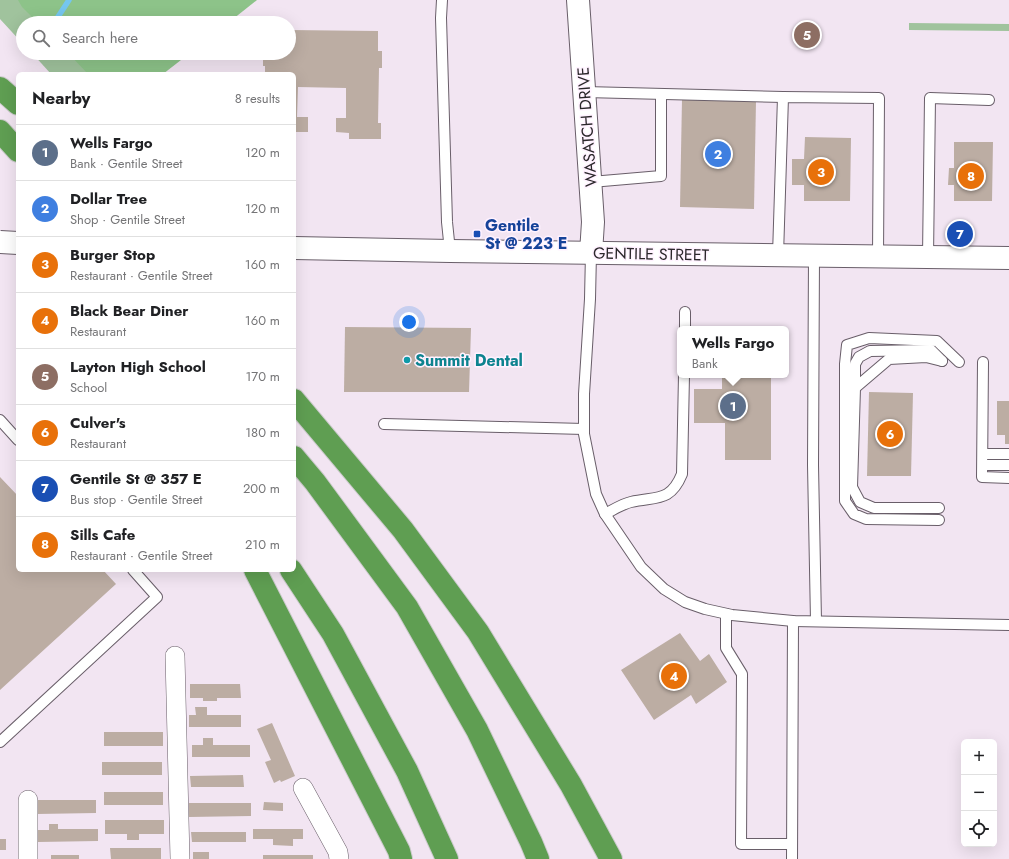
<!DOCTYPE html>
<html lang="en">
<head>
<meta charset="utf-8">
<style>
  :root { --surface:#fff; --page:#f6f6f6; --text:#202124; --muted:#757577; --line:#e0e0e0; --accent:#0b8043 }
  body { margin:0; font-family:Jost,sans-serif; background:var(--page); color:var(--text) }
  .controls { position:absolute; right:12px; bottom:12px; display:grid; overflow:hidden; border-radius:6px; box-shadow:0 4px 16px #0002 }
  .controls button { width:36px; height:36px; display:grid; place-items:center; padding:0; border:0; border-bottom:1px solid var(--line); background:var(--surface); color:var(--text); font:20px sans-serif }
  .you { position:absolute; left:409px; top:322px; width:14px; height:14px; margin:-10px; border:3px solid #fff; border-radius:50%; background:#1a73e8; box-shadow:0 0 0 6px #1a73e833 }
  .badge { display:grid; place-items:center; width:26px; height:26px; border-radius:50%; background:var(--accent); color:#fff; font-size:13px; font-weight:700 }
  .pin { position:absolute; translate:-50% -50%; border:2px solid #fff; box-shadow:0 1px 4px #0006 }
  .popup { position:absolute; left:677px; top:326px; width:112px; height:52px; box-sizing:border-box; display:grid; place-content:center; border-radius:6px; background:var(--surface); filter:drop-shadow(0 1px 3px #0005); font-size:13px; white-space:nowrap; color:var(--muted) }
  .popup b { font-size:15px; color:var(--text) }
  .popup::after { content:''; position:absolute; left:50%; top:100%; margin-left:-8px; border:8px solid transparent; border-top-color:var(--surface) }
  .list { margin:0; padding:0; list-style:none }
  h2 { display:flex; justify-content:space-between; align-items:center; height:52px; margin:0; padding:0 16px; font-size:17px }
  h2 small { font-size:13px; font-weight:400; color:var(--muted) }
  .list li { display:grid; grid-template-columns:26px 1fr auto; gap:12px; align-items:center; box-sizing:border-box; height:56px; padding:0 16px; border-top:1px solid var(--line) }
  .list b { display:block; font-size:15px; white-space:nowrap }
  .list p { margin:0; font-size:13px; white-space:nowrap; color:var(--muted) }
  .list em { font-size:13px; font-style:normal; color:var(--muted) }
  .icon { flex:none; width:22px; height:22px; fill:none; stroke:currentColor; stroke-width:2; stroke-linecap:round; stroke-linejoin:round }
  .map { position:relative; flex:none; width:1009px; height:859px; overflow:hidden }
  .search { position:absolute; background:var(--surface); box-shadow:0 4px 16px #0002; left:16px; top:16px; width:280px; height:44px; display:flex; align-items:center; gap:10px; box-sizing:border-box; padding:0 14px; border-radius:22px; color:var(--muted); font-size:15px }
  .panel { position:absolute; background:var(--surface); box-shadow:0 4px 16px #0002; left:16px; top:72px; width:280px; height:500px; border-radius:6px }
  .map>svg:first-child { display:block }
  .green { fill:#a0c39d }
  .forest { fill:#8dc389 }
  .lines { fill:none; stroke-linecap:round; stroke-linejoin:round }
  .stream { stroke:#75c6ef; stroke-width:5.5 }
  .building { fill:#bcada3 }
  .service-casing { stroke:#695e69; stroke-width:12 }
  .minor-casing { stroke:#695e69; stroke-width:20 }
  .tertiary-casing { stroke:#695e69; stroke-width:24 }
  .secondary-casing { stroke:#695e69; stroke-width:24 }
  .motorway-casing { stroke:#cccbcc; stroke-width:24 }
  .service { stroke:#fff; stroke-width:10 }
  .minor { stroke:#fff; stroke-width:19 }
  .tertiary { stroke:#fff; stroke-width:22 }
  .secondary { stroke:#fff; stroke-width:22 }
  .motorway { stroke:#5f9e52; stroke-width:22 }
  .secondary-bridge-casing { stroke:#695e69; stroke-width:24; stroke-linecap:butt }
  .secondary-bridge { stroke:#fff; stroke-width:22 }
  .transit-dot { fill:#1a4fb4; stroke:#fff2ff; stroke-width:1.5 }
  .culture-dot { fill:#0f9aa8; stroke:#fff2ff; stroke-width:1.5 }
  .labels { text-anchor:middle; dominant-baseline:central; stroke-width:3; stroke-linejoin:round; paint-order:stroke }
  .street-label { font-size:16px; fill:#2b272b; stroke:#fff2ff }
  .transit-label { font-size:16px; font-weight:bold; fill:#164399; stroke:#fff2ff; text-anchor:start }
  .culture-label { font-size:16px; font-weight:bold; fill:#0d838f; stroke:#fff2ff; text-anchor:start }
</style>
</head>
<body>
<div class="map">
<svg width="1009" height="859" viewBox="0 0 1009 859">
  <rect width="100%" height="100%" fill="#f2e5f2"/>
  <g class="green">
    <path d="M0 0H32L51 23H23V44L0 19Z"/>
    <path d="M909 23 1009 24V31L909 30Z"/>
    <path d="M32 53H76L94 74H51Z"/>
  </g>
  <g class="forest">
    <path d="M18 0H257L228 23H38L22 7Z"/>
    <path d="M68 53H190L163 74H88Z"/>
  </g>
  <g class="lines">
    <path class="stream" d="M54 23 69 0"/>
  </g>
  <g class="building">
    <path d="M289 30 378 31V51H382V68H379L378 123H381V139H349V133L336 132V118H346V88L298 87 297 117H308V132H294V74H265V66H263V53H289Z"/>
    <path d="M682 99 756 101 754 209 680 207Z"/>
    <path d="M805 137 851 138 850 201H804V185H792V159H804Z"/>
    <path d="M954 142H993L992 201H954V185H948L949 168H954Z"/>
    <path d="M345 327 471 328 469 392H344Z"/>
    <path d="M722 375H771V460H725V423H694V389H722Z"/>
    <path d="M869 392 913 393 911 476H867Z"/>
    <path d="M997 401H1009V444H1005V435H997Z"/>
    <path d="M0 477 18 496V570H103L116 584 0 690Z"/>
    <path d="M680 633 700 661 709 654 727 682 696 704 691 695 654 720 621 670Z"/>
    <path d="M190 684H240L241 698H217V701H203V698H190Z"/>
    <path d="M195 707H207V715H241V727H189V715H196Z"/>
    <path d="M272 723 295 776 281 782 280 780 274 783 265 762 271 760 257 729Z"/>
    <rect x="104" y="732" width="59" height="14"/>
    <path d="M203 738H213V745H250V757H192V745H203Z"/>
    <rect x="102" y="762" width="60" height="13"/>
    <path d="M243 775 244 787H191L190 776Z"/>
    <rect x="104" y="792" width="59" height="13"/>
    <path d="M37 800H96V813L37 814Z"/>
    <path d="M264 802 283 803V811L263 810Z"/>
    <path d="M189 803H251V816L189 817Z"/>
    <path d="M105 820H164V834H139V840H127V834H105Z"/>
    <path d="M49 824H58V829H98V841L38 842V830H49Z"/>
    <path d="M253 829H303V839H293V846L273 845V839H253Z"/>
    <path d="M191 832H246V842H192Z"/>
    <rect x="0" y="839" width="6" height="11"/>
    <path d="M110 848H161V859H111Z"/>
    <rect x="193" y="852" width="16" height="7"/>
    <rect x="51" y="855" width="28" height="4"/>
    <rect x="263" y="855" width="50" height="4"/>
  </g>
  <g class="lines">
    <g class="service-casing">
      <g id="service">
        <path d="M442 0 441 18 447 222 450 251"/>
        <path d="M585 92 783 97"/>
        <path d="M591 182 661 176V94"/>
        <path d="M591 253 590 299 584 394V434L596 494 605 514 641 567 664 589 685 602 705 609 732 615 793 621 1009 625"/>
        <path d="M778 255 783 97 879 98 878 256"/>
        <path d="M814 255 813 465 816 621"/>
        <path d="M928 257 930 98 989 100"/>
        <path d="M685 329V312"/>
        <path d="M983 362 982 477 1009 478"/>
        <path d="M855 388V364L859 357 870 351 931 350 942 361"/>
        <path d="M0 420 18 440"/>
        <path d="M384 424 584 429"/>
        <path d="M983 454H1009"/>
        <path d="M983 465H1009"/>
        <path d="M939 508H874L860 502 852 487 855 388 889 359 926 357 942 361"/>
        <path d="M605 514C613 510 622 504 631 502 656 496 670 503 682 474L684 375"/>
        <path d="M939 520 866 519 854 514 845 501V364L847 345 869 338 937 341 959 362"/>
        <path d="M726 614V648L742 674 741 844H792"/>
        <path d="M0 742 157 597 133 570"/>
        <path d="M792 859 793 621"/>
      </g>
    </g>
    <g class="minor-casing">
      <g id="minor">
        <path d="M175 656 180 859"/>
        <path d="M303 788 338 852 339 859"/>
        <path d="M28 800V859"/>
      </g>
    </g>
    <g class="tertiary-casing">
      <path id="tertiary" d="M578 0 593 222 591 253"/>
    </g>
    <g class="secondary-casing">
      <path id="secondary" d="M294 248 450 251 1009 258"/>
    </g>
    <g class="motorway-casing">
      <g id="motorway">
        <path d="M0 88 18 104"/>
        <path d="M0 131 18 151"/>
        <path d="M294 400 403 530 478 632 571 785 611 859"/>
        <path d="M294 457 315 482 407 607 477 730 531 842 538 859"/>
        <path d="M255 570 399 851 401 859"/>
        <path d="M291 570 333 634 407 771 447 859"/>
      </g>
    </g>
    <use href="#service" class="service"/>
    <use href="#minor" class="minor"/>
    <use href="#tertiary" class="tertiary"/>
    <use href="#secondary" class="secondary"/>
    <use href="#motorway" class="motorway"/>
    <g class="secondary-bridge-casing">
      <path id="secondary-bridge" d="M0 242 18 243"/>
    </g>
    <use href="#secondary-bridge" class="secondary-bridge"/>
  </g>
  <rect class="transit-dot" x="473" y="230" width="8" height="8" rx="2"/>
  <circle class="culture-dot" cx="407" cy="360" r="4"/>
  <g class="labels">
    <g class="street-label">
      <text transform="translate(587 127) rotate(-94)">WASATCH DRIVE</text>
      <text transform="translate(651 254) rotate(1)">GENTILE STREET</text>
    </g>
    <g class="transit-label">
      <text x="485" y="225">Gentile<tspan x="485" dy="18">St @ 223 E</tspan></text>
    </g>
    <g class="culture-label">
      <text x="415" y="360">Summit Dental</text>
    </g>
  </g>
</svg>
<div class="controls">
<button>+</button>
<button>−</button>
<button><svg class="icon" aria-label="locate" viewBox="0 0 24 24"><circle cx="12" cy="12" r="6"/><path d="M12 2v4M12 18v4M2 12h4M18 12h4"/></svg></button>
</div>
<div class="you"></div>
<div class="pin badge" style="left:733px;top:406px;background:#5c6f8a">1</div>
<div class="popup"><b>Wells Fargo</b>Bank</div>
<div class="pin badge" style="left:718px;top:154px;background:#3f7fe0">2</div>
<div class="pin badge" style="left:821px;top:172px;background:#e8710a">3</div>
<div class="pin badge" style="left:674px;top:676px;background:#e8710a">4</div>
<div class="pin badge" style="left:807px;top:35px;background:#8d6e63">5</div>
<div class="pin badge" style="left:890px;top:434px;background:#e8710a">6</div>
<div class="pin badge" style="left:960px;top:234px;background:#1a4fb4">7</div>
<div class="pin badge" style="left:971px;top:176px;background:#e8710a">8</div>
<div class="search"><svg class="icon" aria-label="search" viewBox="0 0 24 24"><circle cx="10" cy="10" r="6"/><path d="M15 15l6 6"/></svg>Search here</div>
<section class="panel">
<h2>Nearby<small>8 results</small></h2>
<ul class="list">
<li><span class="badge" style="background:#5c6f8a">1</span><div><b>Wells Fargo</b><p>Bank · Gentile Street</p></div><em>120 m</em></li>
<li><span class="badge" style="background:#3f7fe0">2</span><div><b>Dollar Tree</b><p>Shop · Gentile Street</p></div><em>120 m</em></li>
<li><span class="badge" style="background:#e8710a">3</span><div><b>Burger Stop</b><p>Restaurant · Gentile Street</p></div><em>160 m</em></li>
<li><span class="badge" style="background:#e8710a">4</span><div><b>Black Bear Diner</b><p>Restaurant</p></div><em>160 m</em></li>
<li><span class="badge" style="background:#8d6e63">5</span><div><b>Layton High School</b><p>School</p></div><em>170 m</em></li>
<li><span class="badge" style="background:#e8710a">6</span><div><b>Culver's</b><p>Restaurant</p></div><em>180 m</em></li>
<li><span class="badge" style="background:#1a4fb4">7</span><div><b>Gentile St @ 357 E</b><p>Bus stop · Gentile Street</p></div><em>200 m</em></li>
<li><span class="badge" style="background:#e8710a">8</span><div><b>Sills Cafe</b><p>Restaurant · Gentile Street</p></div><em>210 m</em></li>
</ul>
</section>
</div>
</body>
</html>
